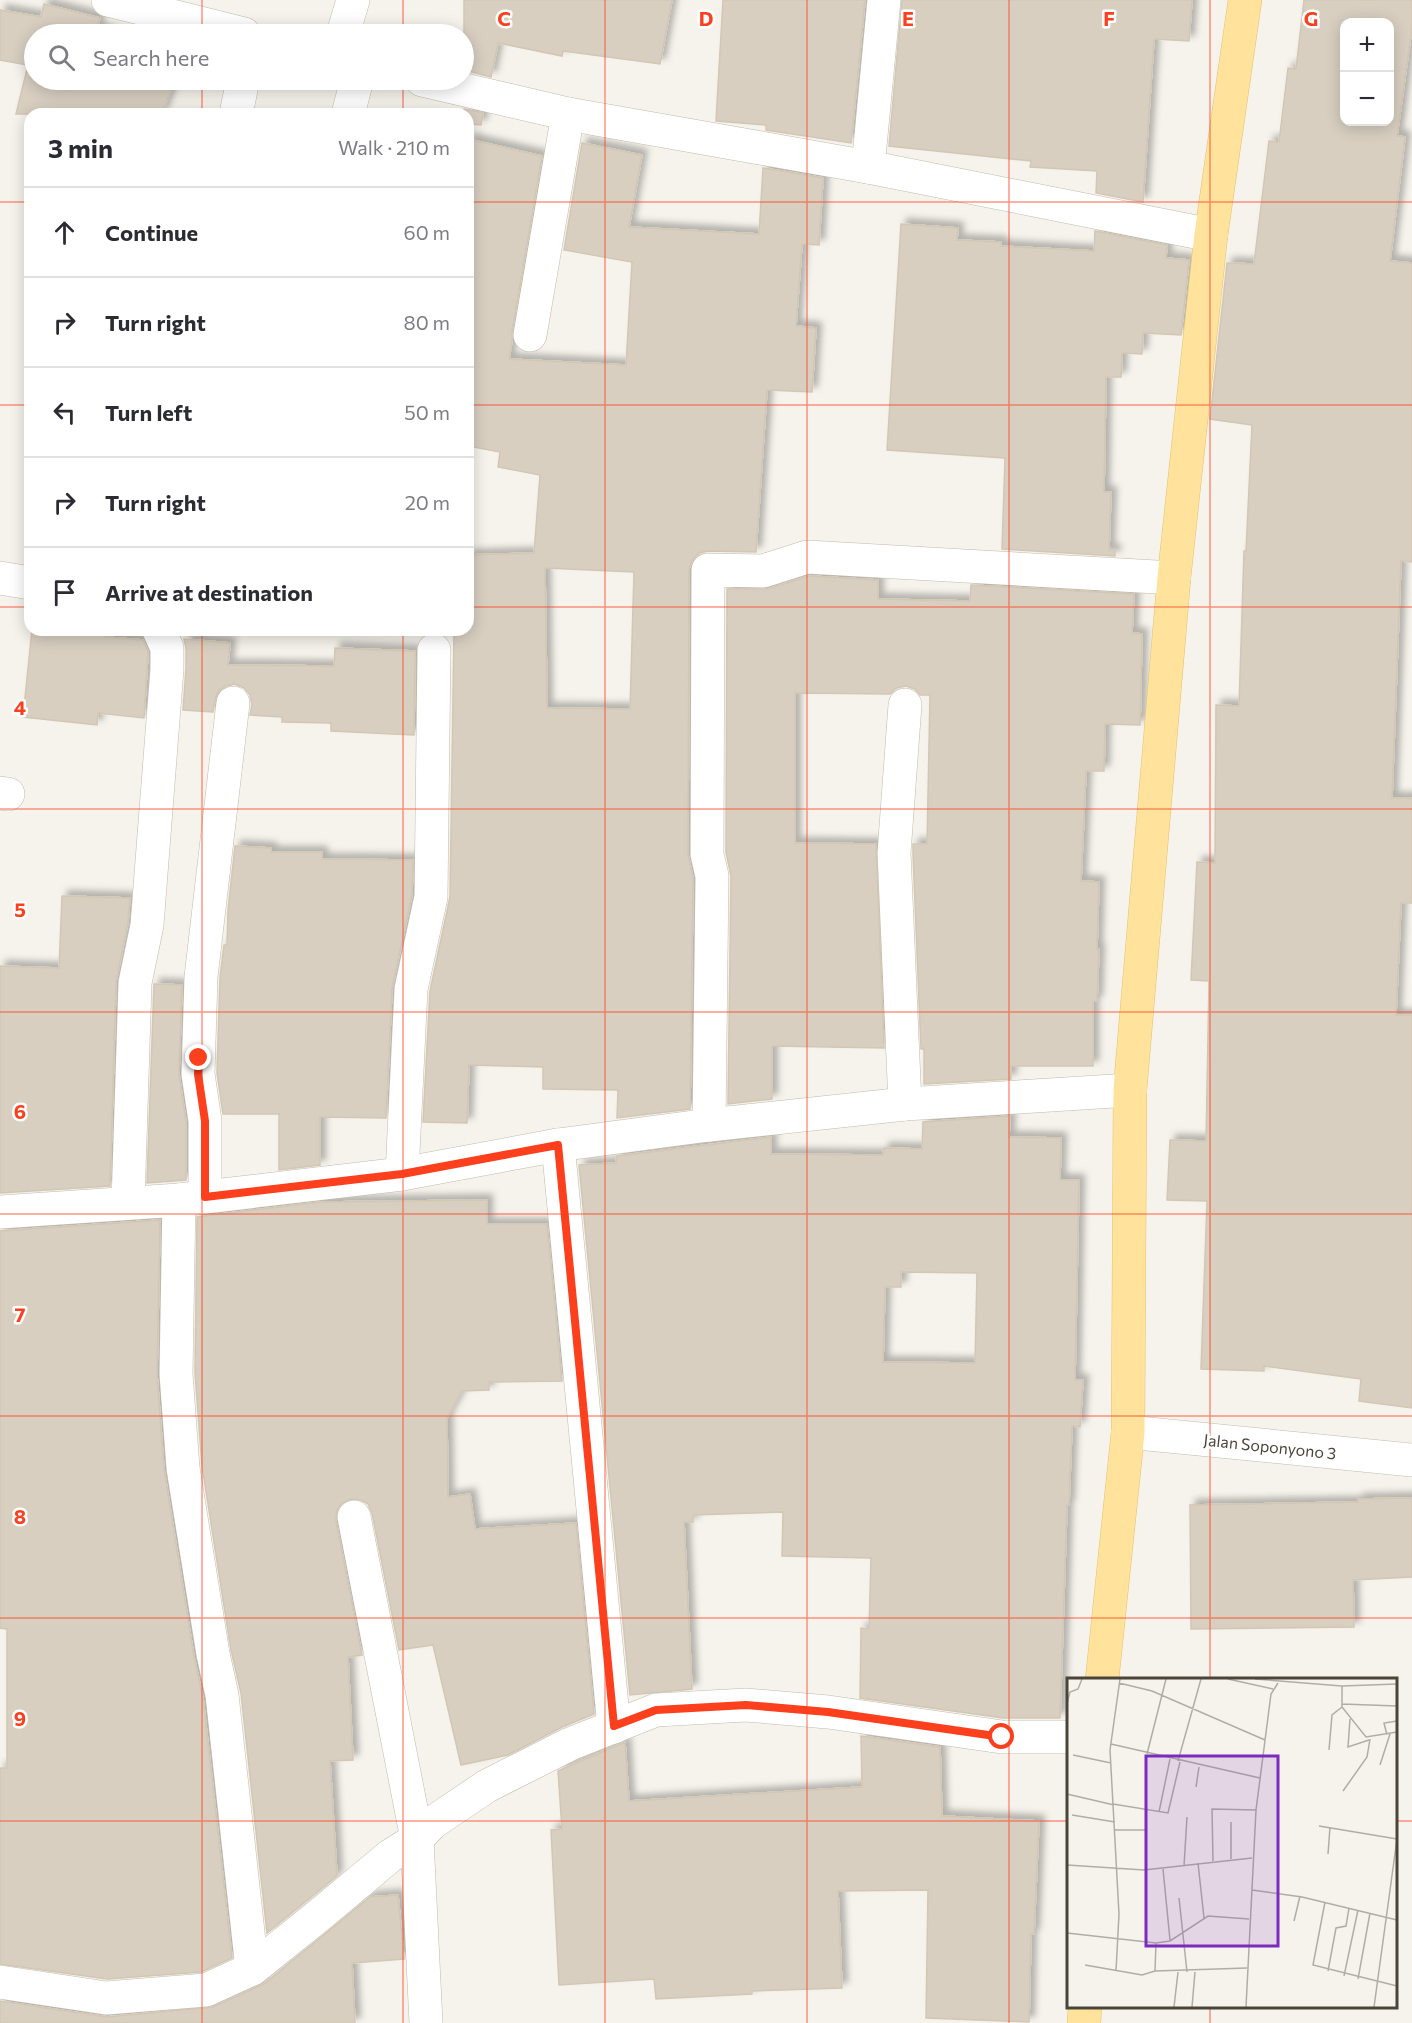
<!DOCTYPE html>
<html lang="en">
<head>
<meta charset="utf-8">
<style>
  :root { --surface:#fff; --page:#f2f2f3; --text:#2b2b33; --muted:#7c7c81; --line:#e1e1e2 }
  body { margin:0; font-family:Commissioner,sans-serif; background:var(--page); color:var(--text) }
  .controls { position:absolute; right:18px; top:18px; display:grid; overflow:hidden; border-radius:12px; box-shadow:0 3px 15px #0003 }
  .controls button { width:54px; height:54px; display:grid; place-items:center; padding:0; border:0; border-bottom:2px solid var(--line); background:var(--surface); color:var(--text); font:30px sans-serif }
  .stop { position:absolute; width:18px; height:18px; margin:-14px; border:4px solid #fc3f1d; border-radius:50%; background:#fff }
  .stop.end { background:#fc3f1d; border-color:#fff; box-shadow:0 2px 6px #0008 }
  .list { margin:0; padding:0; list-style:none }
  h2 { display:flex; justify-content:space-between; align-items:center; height:78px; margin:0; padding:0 24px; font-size:26px }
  h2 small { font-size:20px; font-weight:400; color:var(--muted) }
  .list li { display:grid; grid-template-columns:39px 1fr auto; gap:18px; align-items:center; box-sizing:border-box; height:90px; padding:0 24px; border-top:2px solid var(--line) }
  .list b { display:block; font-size:22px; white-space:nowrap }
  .list em { font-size:20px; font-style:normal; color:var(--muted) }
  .icon { flex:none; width:33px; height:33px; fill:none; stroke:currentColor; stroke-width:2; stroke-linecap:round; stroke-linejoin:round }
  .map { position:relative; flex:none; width:1412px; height:2023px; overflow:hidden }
  .search { position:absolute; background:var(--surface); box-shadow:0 3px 15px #0003; left:24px; top:24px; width:450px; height:66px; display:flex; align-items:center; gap:15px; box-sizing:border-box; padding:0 21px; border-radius:33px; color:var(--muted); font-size:22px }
  .panel { position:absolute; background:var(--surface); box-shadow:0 3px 15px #0003; left:24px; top:108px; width:450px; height:528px; border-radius:18px }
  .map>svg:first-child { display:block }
  .building { fill:#d8cfc1; stroke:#d3c7b4; stroke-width:1.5; fill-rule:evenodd; filter:url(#shadow) }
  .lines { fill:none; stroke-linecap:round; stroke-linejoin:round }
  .minor-casing { stroke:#c2bbae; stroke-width:34 }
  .major-casing { stroke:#e6c16a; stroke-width:34 }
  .minor { stroke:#fff; stroke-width:33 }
  .major { stroke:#ffe39c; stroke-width:33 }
  .route { stroke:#fc3f1d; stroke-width:8 }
  .grid { fill:none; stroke:#fc3f1d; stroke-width:1.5; stroke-opacity:0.55 }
  .labels { text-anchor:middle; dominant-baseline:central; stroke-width:5; stroke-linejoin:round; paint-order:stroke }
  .street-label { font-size:16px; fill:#4b4439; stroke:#fff }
  .inset-road { fill:none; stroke:#b2ada4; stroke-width:1.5 }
  .view { fill:#7b2cbf; fill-opacity:0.15; stroke:#7b2cbf; stroke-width:3 }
  .inset-edge { fill:none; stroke:#4b4439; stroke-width:3 }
  .grid-label { font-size:20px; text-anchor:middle; font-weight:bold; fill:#fc3f1d; stroke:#fff; stroke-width:5; stroke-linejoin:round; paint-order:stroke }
</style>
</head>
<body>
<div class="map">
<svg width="1412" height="2023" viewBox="0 0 1412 2023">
  <defs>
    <filter id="shadow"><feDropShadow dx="5.5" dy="-5.5" stdDeviation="3" flood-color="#0004"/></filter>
  </defs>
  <rect width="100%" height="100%" fill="#f6f3ec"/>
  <g class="building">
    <path d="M464 0H672L660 64 563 51 562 56 498 43 491 77 464 70Z"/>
    <path d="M723 0H865L851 143 766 130V125L716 121Z"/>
    <path d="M902 0H1192L1189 41 1154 39 1143 202 1096 193 1097 171 1030 167 1031 161 889 146Z"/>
    <path d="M1304 0H1412V27L1397 136 1405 137 1390 261 1412 263V562L1401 561 1392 798H1412V903H1401L1396 1015H1412V1408L1359 1401 1361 1379 1264 1366V1371L1201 1369 1207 1201 1167 1200 1170 1140 1206 1141 1209 981 1191 980 1197 862 1215 863 1216 705 1239 706 1244 551H1246L1252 425 1210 419 1227 263 1254 264 1269 141 1279 142 1288 68 1296 69ZM1344 22H1389V122H1344Z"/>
    <path d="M44 4 100 18 97 28 115 34H34V80H175L162 114H16L28 65 0 60V10L41 17Z"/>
    <path d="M464 109 483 113 481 125 468 124V114H464Z"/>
    <path d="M468 139 542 156 512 332V341L509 359 626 365 632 262 564 250 582 143 642 155 629 227 759 234 763 168 823 178 819 245 802 244 796 326 816 328 812 392 767 390 756 552 708 551 699 553 692 560 689 569 688 854 693 878 690 1109 617 1118 618 1090 543 1089V1067L469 1065 467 1123 423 1122 430 991 450 897 454 630H468V555L534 553 540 475 498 467 500 452 468 446ZM545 568 634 572 630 709 547 708Z"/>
    <path d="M901 224 958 228 957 240 1001 242V246L1094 251 1095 231 1167 245 1166 258 1189 260 1181 335 1143 333 1142 354 1122 353 1121 377H1106L1104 492H1111L1109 550H1115V556L1002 549 1005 458 887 450Z"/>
    <path d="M809 576 878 580V599L970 601 971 585 1134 594 1132 633 1142 634 1140 725 1105 724 1104 771H1086L1081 881 1099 882 1097 949H1099L1097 1001H1093V1066H1011V1079L924 1084V1049H921L913 853V844H927L930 695H920L915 689 906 686 896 688 890 694 795 693V843L876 844 884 1048 772 1046V1099L728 1104 731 876 726 852 727 589H768Z"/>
    <path d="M32 630H106L105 637 143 640 148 652 144 718 98 713 97 725 23 717Z"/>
    <path d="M184 639 230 643 228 665 334 666 335 648 415 651 414 735 331 731V723L282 722V717L250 715 252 705 250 695 244 688 235 684 226 686 218 691 215 700 213 712 183 710 186 669V648Z"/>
    <path d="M235 846 271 848V852H322V859L413 860 412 895 392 988 386 1118 320 1117V1165L279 1170V1114H223L217 1073 220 978 224 945H227L228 910Z"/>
    <path d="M62 896 130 898 128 922 116 982 110 1186 0 1193V966L59 968Z"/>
    <path d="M154 984 182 985 179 1074 186 1122V1180L147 1183Z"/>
    <path d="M1010 1116 1009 1137 1061 1138 1060 1180H1079L1075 1380H1083L1080 1427 1072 1426 1069 1505H1067L1060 1718H1003L860 1698 861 1628 869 1629 871 1558 782 1556 783 1512 693 1515V1522H684L692 1689 630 1695 579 1165 616 1163 617 1156 771 1137V1154L883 1155 884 1148 922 1149 923 1122ZM901 1272 977 1273 975 1363 883 1362 885 1287H901Z"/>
    <path d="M487 1200V1224H547L562 1381 489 1382V1390L462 1391 447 1418 448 1497 470 1494 475 1529 576 1523 594 1714 562 1727 508 1755 461 1765 433 1645 399 1650 372 1513 368 1504 361 1500 351 1499 342 1503 337 1510 336 1521 362 1655 348 1657 353 1760 330 1761 337 1876 267 1933 241 1693 231 1650 202 1466 195 1373 197 1217 320 1202Z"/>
    <path d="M160 1220 157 1374 164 1469 194 1657 203 1698 232 1958 201 1972 107 1979 0 1964V1768H7V1629L0 1628V1231Z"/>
    <path d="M1412 1498V1577L1353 1580 1354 1627 1191 1629 1190 1505 1358 1502V1499Z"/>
    <path d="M861 1736 940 1747 942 1816 1039 1821 1034 1934H1031L1029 2022 926 2018 928 1890 838 1891 842 1988 752 1991V1994L656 1999 654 1979 559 1985 551 1830 562 1829 558 1771 625 1742 629 1801 862 1787Z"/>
    <path d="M398 1895 404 1959 352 1963 355 2023H0V2001L107 2017 213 2007 264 1984 370 1897Z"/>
  </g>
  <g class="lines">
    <g class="minor-casing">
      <g id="minor">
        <path d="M108 0 244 34"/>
        <path d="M343 34 353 0"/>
        <path d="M422 80 568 114 868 167 1211 235"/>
        <path d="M236 114 243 80"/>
        <path d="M348 114 357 80"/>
        <path d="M868 167 884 0"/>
        <path d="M530 335 568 114"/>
        <path d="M0 578 30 583"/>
        <path d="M0 793 8 794"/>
        <path d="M905 1104 894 853 905 705"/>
        <path d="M709 1125 712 876 707 854 708 570 763 571 807 557 1174 578"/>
        <path d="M558 1145 614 1727"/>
        <path d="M402 1174 411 989 431 897 434 650"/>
        <path d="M205 1197V1121L198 1074 201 977 233 703"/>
        <path d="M179 1200 176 1374 183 1468 213 1654 222 1695 252 1969"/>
        <path d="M128 1203 135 983 147 925 167 669V648L159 630"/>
        <path d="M0 1212 179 1200 402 1174 558 1145 709 1125 905 1104 1130 1090"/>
        <path d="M1128 1432 1412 1460"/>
        <path d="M354 1517 417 1839 426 2023"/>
        <path d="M0 1982 106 1998 206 1990 252 1969 317 1917 390 1856 417 1839 432 1823 487 1786 570 1744 656 1710 746 1705 828 1712 1002 1737H1068"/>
      </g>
    </g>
    <g class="major-casing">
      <g id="major">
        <path d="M1102 1680 1128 1432 1130 1090 1174 578 1211 235 1245 0"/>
        <path d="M1084 2023 1085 2006"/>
      </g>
    </g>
    <use href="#minor" class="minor"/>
    <use href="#major" class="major"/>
  </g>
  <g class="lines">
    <path class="route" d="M199 1058 198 1074 205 1121V1197L402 1174 558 1145 614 1726 656 1710 746 1705 828 1712 1002 1737"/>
  </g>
  <path class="grid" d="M202 0V34M403 0V34M605 0V2023M807 0V2023M1009 0V2023M1210 0V1680M202 80V114M403 80V114M0 202H30M468 202H1412M0 405H30M468 405H1412M0 607H30M468 607H1412M202 630V2023M403 630V2023M0 809H1412M0 1012H1412M0 1214H1412M0 1416H1412M0 1618H1412M0 1821H1068M1396 1821H1412M1210 2006V2023"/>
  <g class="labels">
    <g class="street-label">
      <text transform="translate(1270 1446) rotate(6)">Jalan Soponyono 3</text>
    </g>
  </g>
  <g transform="translate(1067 1678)">
    <rect width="330" height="330" fill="#f6f3ec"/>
    <path class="inset-road" d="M161 1 206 11M188 1 275 8 330 6M52 5 85 13 198 62M275 8V29L299 59 330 54M0 25 3 14 11 11 15 1M275 26 330 28M283 41 281 69 302 62M320 57 317 45 330 43M44 66 193 100M262 72 265 37 275 29M80 76 99 1M6 77 44 85M111 83 134 1M313 87 323 56M129 109 132 89M276 113 300 79 303 61M0 116 47 127M46 126 101 135 113 84M92 134 103 81M5 137 48 144M252 148 330 161M48 152H80M261 176 263 149M164 181V144M146 183 145 131 189 132M131 185 137 240M0 187 77 192 185 180M117 188 120 139M96 191 103 262M185 212 235 219 330 242M112 220 120 294M258 224 246 287 330 308M227 243 233 218M0 255 89 265 103 263 141 238 182 241M18 287 75 297 88 293 180 290M49 293 52 236 43 72 53 1M88 293 89 265M261 293 269 250 279 248 282 230M277 298 291 232M291 301 303 235M107 329 111 294M125 329 128 294M179 329 189 132 204 16 211 5M307 329 330 161"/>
    <path class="view" d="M79 78H211V268H79Z"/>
    <rect width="330" height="330" class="inset-edge"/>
  </g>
  <g class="grid-label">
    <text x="504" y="26">C</text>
    <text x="706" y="26">D</text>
    <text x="908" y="26">E</text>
    <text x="1109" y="26">F</text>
    <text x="1311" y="26">G</text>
    <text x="20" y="715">4</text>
    <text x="20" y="917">5</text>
    <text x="20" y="1119">6</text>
    <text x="20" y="1322">7</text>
    <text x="20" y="1524">8</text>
    <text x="20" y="1726">9</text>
  </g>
</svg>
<div class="controls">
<button>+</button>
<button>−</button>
</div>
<div class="stop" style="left:1002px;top:1737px"></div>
<div class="stop end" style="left:199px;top:1058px"></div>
<div class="search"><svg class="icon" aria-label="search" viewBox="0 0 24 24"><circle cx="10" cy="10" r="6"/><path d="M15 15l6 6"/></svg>Search here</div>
<section class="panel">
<h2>3 min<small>Walk · 210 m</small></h2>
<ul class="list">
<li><svg class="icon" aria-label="ahead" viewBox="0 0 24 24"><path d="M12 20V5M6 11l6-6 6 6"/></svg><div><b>Continue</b></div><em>60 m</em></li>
<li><svg class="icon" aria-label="right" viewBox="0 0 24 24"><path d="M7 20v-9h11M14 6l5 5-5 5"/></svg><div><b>Turn right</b></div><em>80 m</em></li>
<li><svg class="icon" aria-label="left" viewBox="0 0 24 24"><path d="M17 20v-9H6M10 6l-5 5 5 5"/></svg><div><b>Turn left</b></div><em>50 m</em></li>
<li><svg class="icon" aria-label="right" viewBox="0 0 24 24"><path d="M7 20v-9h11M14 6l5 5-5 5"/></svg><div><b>Turn right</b></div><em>20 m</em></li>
<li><svg class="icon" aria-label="arrive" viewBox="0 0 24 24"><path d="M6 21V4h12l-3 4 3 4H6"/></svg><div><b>Arrive at destination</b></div></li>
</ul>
</section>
</div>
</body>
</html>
